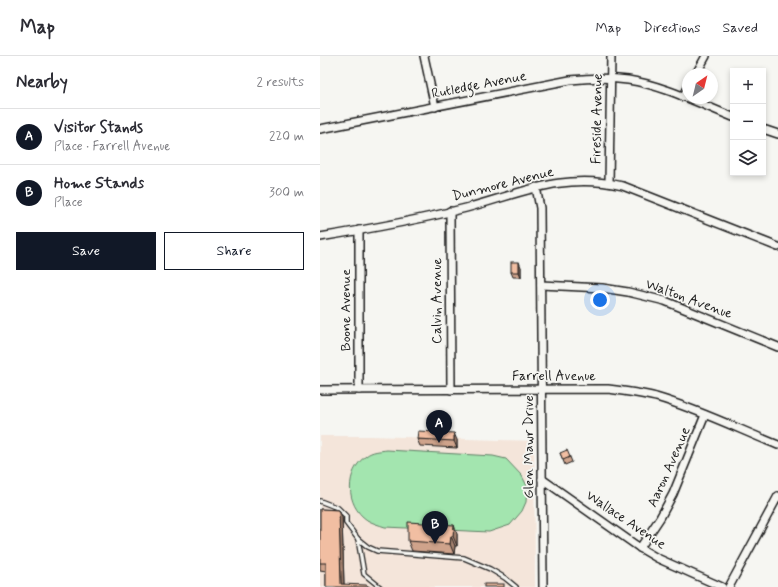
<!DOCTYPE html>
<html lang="en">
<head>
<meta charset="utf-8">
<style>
  :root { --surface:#fff; --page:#f7f7f7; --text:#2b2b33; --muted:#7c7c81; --line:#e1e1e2; --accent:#111827 }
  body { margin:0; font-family:Mynerve,sans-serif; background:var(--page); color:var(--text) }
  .controls { position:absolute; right:12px; top:12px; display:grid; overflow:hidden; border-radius:0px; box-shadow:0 2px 6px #0003 }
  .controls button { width:36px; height:36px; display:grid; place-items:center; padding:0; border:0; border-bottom:1px solid var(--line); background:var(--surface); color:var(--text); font:20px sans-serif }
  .compass { position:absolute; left:362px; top:12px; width:36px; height:36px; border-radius:50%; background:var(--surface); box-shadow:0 2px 6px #0003; rotate:35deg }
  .you { position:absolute; left:280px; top:244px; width:14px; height:14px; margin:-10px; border:3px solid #fff; border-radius:50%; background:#1a73e8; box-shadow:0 0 0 6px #1a73e833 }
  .badge { display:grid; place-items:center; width:26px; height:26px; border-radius:50%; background:var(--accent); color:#fff; font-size:13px; font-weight:700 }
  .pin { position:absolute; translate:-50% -33px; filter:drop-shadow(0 1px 2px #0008) }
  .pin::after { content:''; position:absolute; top:21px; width:14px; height:12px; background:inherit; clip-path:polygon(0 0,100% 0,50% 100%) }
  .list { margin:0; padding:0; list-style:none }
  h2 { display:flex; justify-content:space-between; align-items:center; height:52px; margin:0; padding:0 16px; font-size:17px }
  h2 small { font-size:13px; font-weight:400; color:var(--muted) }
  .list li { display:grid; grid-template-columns:26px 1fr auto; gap:12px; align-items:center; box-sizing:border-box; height:56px; padding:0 16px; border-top:1px solid var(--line) }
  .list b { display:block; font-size:15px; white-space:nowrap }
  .list p { margin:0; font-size:13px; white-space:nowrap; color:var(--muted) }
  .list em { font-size:13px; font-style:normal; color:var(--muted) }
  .actions { display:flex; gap:8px; padding:12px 16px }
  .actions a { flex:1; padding:9px 0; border:1px solid var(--accent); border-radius:0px; text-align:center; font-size:14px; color:var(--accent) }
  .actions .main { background:var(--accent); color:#fff }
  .icon { flex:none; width:22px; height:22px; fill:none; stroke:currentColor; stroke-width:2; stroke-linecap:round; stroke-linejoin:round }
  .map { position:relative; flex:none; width:458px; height:531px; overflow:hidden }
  header { display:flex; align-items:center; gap:24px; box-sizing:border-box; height:56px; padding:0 20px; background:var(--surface); border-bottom:1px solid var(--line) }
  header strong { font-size:19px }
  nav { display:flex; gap:22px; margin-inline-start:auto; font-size:14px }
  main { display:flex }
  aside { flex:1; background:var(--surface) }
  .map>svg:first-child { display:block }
  .built { fill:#f4e5da }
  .green { fill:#a3e5af; stroke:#608066 }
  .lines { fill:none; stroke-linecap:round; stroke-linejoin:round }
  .service-casing { stroke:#1c1c1c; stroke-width:6 }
  .minor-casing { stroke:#1c1c1c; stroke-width:10 }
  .service { stroke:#f6f6f2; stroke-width:3.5 }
  .minor { stroke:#f6f6f2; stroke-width:7 }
  .wall { fill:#cfa38b; stroke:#1c1c1c }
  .shaded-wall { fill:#a98571; stroke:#1c1c1c }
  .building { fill:#f1bea2; stroke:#1c1c1c }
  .labels { text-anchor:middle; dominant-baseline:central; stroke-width:3.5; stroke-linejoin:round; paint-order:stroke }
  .street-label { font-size:14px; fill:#1c1c1c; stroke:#f6f6f2 }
</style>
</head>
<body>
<header>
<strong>Map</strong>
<nav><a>Map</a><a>Directions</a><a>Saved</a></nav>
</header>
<main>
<aside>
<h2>Nearby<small>2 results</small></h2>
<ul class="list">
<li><span class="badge">A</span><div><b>Visitor Stands</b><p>Place · Farrell Avenue</p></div><em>220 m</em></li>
<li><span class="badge">B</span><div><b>Home Stands</b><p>Place</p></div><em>300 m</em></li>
</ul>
<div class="actions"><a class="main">Save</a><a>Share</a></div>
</aside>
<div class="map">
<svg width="458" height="531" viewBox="0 0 458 531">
  <rect width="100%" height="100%" fill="#f6f6f2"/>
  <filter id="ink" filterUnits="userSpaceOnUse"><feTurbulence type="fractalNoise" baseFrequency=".025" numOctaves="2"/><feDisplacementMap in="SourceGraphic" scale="8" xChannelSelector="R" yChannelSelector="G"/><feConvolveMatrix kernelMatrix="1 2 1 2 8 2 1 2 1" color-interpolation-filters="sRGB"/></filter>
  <g filter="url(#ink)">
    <path class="built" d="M0 380H51L214 385 215 531H0Z"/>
    <path class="green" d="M67 394 173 400 186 403 202 420 207 430 206 446 202 455 190 469 169 476 65 471C59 469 52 467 47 464 25 449 25 415 46 400 52 395 60 395 67 394Z"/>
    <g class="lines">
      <g class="service-casing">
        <g id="service">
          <path d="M0 445 18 452 26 460V467L38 483 44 518 60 531"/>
          <path d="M38 483 48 491 57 495 144 502 170 513 185 522 196 531"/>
        </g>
      </g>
      <g class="minor-casing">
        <g id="minor">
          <path d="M104 0 115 51"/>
          <path d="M376 18 386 0"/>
          <path d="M363 41 368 32"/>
          <path d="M0 73 250 24C269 22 288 21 308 24 343 29 380 48 413 61"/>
          <path d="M443 73 458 78"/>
          <path d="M289 127 291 0"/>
          <path d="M216 131 220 152 223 531"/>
          <path d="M130 155 131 334"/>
          <path d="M39 174V334"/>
          <path d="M0 181C49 173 98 164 146 152 202 137 243 116 303 130L458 191"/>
          <path d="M221 229 282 232 308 236 345 245 458 291"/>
          <path d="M0 334 288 333C304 335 320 337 336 341 378 353 418 373 458 389"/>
          <path d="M222 423 320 492 337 502 402 531"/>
          <path d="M320 492 340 462 353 438 385 359"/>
          <path d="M409 531 458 440"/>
        </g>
      </g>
      <use href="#service" class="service"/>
      <use href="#minor" class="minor"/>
    </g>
    <g class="wall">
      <path d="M201 211V221H193L191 216Z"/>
      <path d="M97 383 137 384V392L100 390Z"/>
      <path d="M240 397 250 401 252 406 245 409Z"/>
      <path d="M0 453 19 454 22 461 24 528 6 531V515L0 514Z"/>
      <path d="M137 478V490H135L134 498 92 495 88 485Z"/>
    </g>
    <g class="shaded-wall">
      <path d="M199 206 201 211V221L199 216Z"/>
      <path d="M134 377 137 384V392L134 385Z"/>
      <path d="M19 454 22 461 24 531 21 528Z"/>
      <path d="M134 469 137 478V490L133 480Z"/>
      <path d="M131 480 135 490 134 498 130 488Z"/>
    </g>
    <g class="building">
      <rect x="191" y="206" width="8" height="10"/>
      <path d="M98 375 134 377V385L97 383Z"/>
      <path d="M247 394 250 401 243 404 240 397Z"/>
      <path d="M0 453 19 454 21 528 46 529 50 531H6V507H0Z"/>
      <path d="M88 466 134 469 133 480H131L130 488 88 485Z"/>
      <rect x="164" y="528" width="20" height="3"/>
    </g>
  </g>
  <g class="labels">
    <g class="street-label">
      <text transform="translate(159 29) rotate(-11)">Rutledge Avenue</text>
      <text transform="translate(277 63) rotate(-89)">Fireside Avenue</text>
      <text transform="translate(183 128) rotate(-14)">Dunmore Avenue</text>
      <text transform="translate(369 243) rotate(20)">Walton Avenue</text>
      <text transform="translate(117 245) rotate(-90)">Calvin Avenue</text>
      <text transform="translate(26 254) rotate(-90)">Boone Avenue</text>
      <text x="234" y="320">Farrell Avenue</text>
      <text transform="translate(209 391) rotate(-90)">Glen Mawr Drive</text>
      <text transform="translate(349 411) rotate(-66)">Aaron Avenue</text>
      <text transform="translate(306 464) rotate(34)">Wallace Avenue</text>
    </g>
  </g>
</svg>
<div class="controls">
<button>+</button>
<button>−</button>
<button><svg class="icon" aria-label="layers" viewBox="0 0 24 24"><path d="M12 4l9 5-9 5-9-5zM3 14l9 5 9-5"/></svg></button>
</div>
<svg class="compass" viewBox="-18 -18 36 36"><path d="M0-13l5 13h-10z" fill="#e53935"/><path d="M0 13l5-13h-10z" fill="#7c7c81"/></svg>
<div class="you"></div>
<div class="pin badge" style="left:119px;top:387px">A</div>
<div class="pin badge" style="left:115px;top:488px">B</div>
</div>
</main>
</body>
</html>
